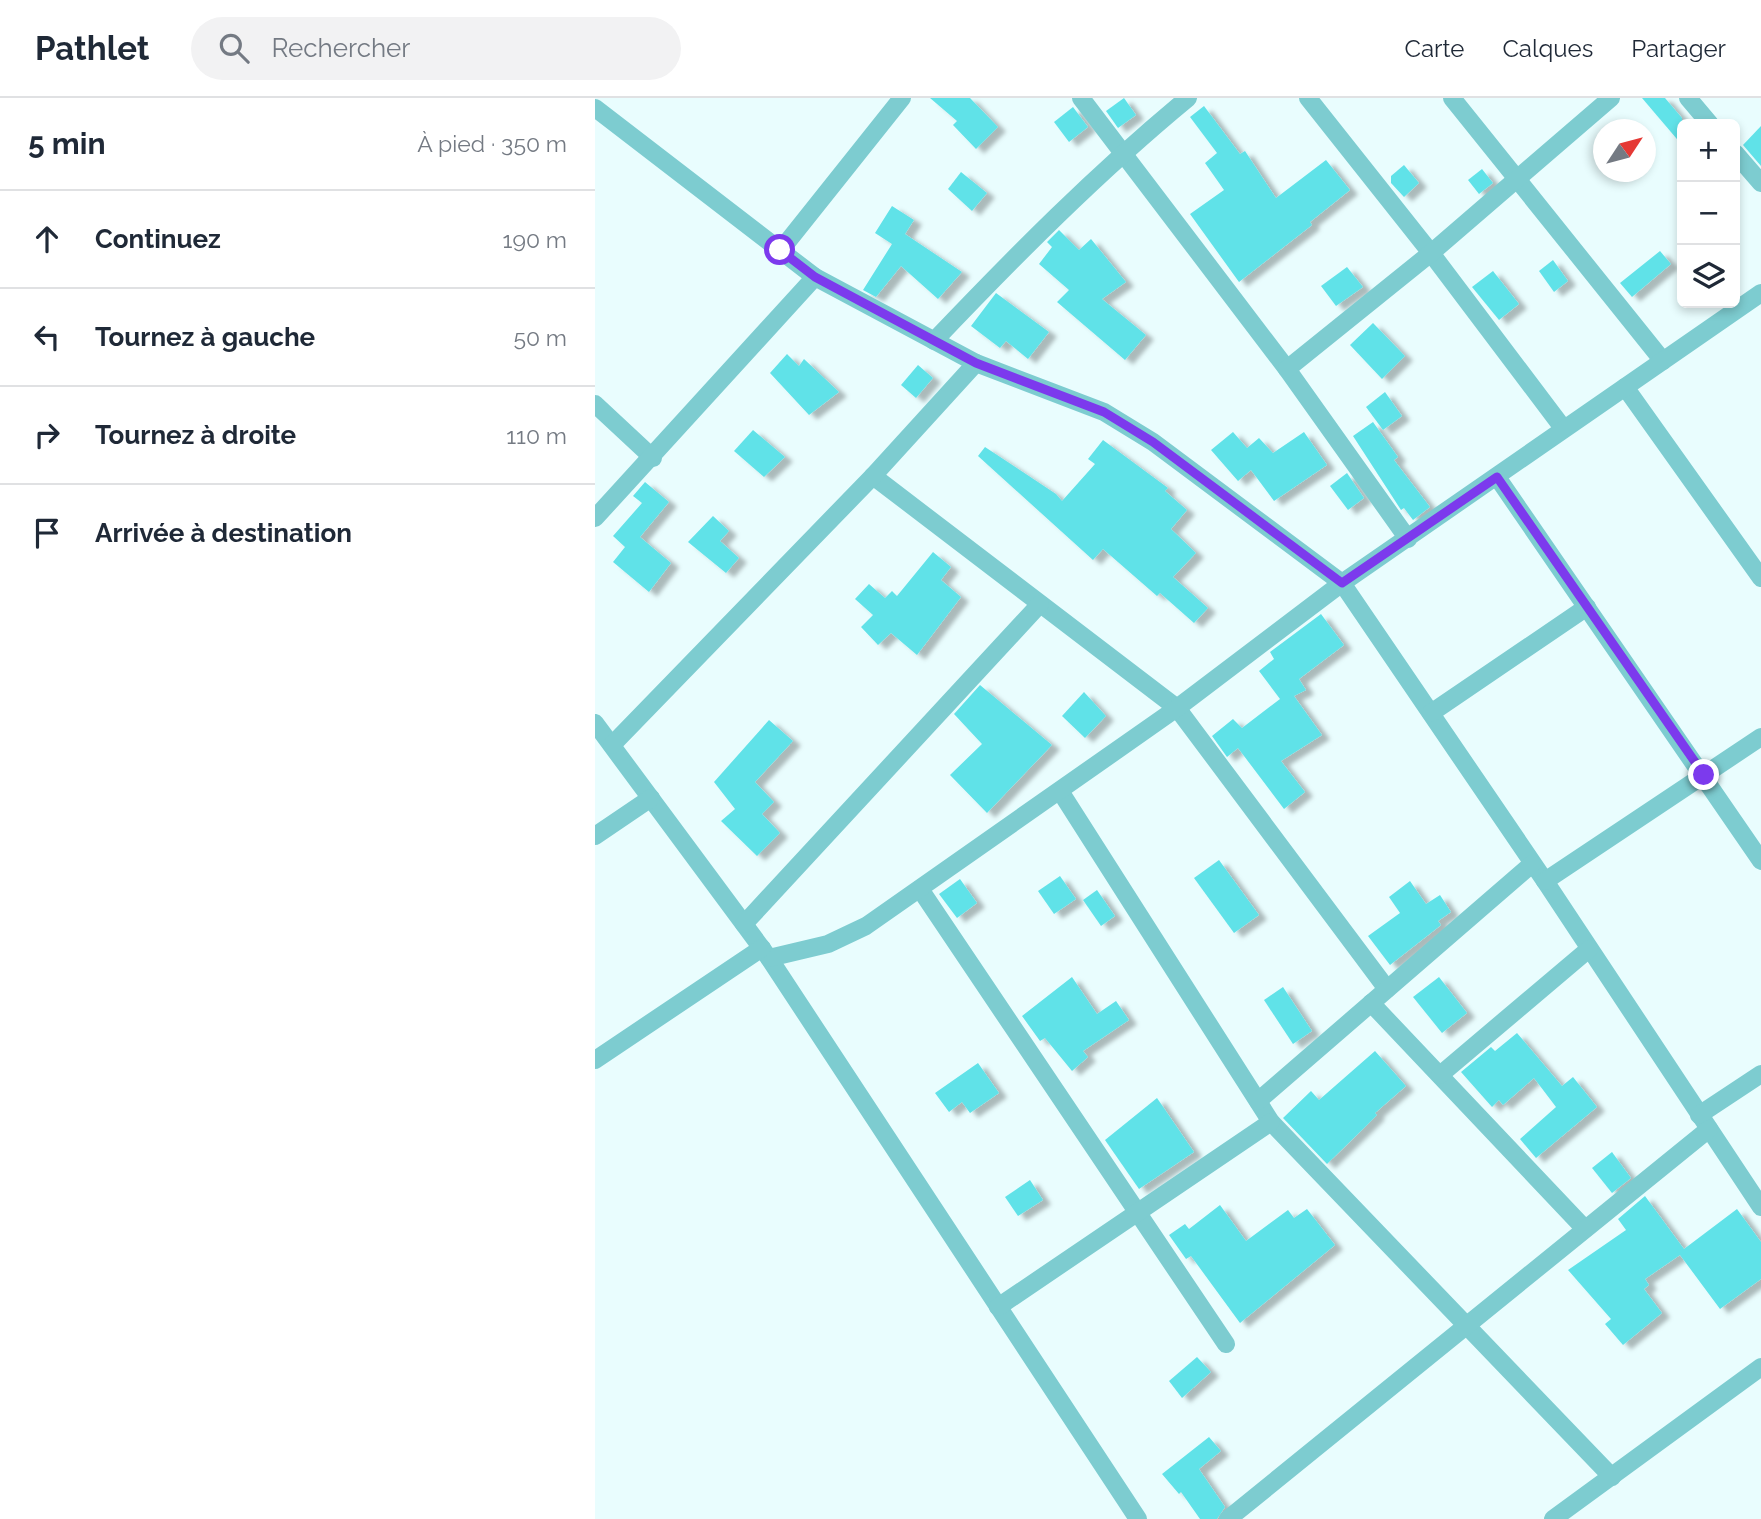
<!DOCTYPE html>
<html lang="fr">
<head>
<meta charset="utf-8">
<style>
  :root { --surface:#fff; --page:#f2f2f3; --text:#1f2937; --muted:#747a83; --line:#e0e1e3 }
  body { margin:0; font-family:Raleway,sans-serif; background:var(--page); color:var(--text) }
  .controls { position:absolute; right:21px; top:21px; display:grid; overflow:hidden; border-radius:10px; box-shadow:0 4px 10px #0003 }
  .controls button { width:63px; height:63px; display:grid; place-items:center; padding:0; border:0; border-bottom:2px solid var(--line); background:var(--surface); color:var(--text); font:35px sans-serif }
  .compass { position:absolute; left:998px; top:21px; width:63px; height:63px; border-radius:50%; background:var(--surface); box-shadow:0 4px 10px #0003; rotate:54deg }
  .stop { position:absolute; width:21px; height:21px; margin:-16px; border:5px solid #7c3aed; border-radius:50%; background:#fff }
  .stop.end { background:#7c3aed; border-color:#fff; box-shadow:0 2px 7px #0008 }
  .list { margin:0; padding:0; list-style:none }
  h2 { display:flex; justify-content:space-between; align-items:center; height:91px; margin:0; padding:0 28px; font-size:30px }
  h2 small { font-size:23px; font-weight:400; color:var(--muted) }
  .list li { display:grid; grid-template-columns:46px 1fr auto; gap:21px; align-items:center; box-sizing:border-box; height:98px; padding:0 28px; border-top:2px solid var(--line) }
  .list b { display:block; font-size:26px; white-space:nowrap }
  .list em { font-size:23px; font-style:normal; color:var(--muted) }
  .icon { flex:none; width:38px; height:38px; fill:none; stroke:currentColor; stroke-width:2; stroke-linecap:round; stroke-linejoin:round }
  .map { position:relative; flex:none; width:1166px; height:1421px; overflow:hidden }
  header { display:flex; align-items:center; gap:42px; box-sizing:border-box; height:98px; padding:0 35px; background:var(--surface); border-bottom:2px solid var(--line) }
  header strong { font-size:33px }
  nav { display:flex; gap:38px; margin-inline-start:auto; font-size:24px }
  .search { width:490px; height:63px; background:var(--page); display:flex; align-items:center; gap:18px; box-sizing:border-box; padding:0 24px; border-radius:38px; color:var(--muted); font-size:26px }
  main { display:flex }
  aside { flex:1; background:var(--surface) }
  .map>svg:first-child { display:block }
  .building { fill:#61e2e8; filter:url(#shadow) }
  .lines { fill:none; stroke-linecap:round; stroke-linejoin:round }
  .street { stroke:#7dccd0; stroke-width:18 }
  .route { stroke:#7c3aed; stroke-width:9 }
</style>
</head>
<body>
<header>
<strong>Pathlet</strong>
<div class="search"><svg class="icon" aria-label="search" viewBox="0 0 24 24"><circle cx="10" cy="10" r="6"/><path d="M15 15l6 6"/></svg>Rechercher</div>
<nav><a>Carte</a><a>Calques</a><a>Partager</a></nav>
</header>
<main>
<aside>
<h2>5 min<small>À pied · 350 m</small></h2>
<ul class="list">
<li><svg class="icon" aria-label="ahead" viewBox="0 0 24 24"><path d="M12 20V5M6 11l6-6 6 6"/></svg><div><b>Continuez</b></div><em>190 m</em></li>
<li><svg class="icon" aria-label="left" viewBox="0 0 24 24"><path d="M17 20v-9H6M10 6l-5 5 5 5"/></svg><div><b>Tournez à gauche</b></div><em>50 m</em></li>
<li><svg class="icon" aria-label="right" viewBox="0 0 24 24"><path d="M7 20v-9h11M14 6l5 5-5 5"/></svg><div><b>Tournez à droite</b></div><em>110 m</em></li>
<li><svg class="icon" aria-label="arrive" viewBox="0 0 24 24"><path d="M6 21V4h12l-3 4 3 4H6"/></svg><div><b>Arrivée à destination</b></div></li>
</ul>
</aside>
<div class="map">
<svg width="1166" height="1421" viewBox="0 0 1166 1421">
  <defs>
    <filter id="shadow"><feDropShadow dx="8" dy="4.5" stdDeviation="2" flood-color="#0004"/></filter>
  </defs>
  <rect width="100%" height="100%" fill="#e9fdfe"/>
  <g class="building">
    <path d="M335 0H375L403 29 381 51 358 27 362 23Z"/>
    <path d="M529 0 541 17 523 30 511 13Z"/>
    <path d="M1047 0H1070L1087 20V47Z"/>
    <path d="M609 8 645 56 650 53 681 100 731 62 755 92 715 124 717 127 644 184 595 116 629 92 610 65 622 55 595 19Z"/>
    <path d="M478 9 493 29 474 44 459 24Z"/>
    <path d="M1166 28V68L1148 47Z"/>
    <path d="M809 67 824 85 809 99 796 85V78Z"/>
    <path d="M887 71 898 85 884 96 873 82Z"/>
    <path d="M366 74 392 95 377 113 353 91Z"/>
    <path d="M297 108 319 122 310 136 367 174 343 201 306 168 281 199 268 192 297 146 280 135Z"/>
    <path d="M464 132 484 152 496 141 531 184 507 201 551 237 530 262 462 204 474 192 444 166 457 149 452 144Z"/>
    <path d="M1065 153 1076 166 1037 199 1025 185Z"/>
    <path d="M958 162 973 183 959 194 944 173Z"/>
    <path d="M752 169 768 189 741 208 726 188Z"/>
    <path d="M898 173 924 206 904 222 877 189Z"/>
    <path d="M401 195 454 234 433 261 411 243 405 250 376 228Z"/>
    <path d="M778 225 810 258 787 281 755 247Z"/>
    <path d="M192 256 204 268 209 261 244 294 214 317 175 275Z"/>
    <path d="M323 267 338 280 321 300 306 287Z"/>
    <path d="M790 294 807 318 788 332 771 309Z"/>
    <path d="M778 324 803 359 799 362 835 409 818 422 809 410 806 412 758 338Z"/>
    <path d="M158 332 190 359 169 379 139 353Z"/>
    <path d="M638 334 652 350 664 340 678 355 709 334 732 367 679 403 656 372 643 383 616 352Z"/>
    <path d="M508 342 573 390 570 393 592 412 576 431 601 455 578 479 613 510 599 525 565 495 562 498 508 451 498 462 383 358 390 349 461 396 467 403 500 366 493 361Z"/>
    <path d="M752 375 769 400 753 412 735 388Z"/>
    <path d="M50 384 74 404 45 439 76 465 54 494 18 464 30 449 18 438 47 405 38 398Z"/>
    <path d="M118 418 134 433 125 443 144 460 131 475 93 444Z"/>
    <path d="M338 454 356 469 346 482 366 499 322 557 296 535 283 547 266 529 278 517 260 501 274 486 290 500 297 493 302 498Z"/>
    <path d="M726 516 749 547 704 581 711 592 699 598 727 637 686 663 710 694 689 711 643 650 632 659 617 638 638 621 647 630 685 601 664 573 679 561 675 554Z"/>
    <path d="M385 587 457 647 392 715 355 677 387 646 359 616Z"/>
    <path d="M489 594 511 618 490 640 467 618Z"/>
    <path d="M174 622 198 643 160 684 179 704 167 716 185 735 162 758 126 723 140 711 119 684Z"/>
    <path d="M624 762 664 817 639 835 599 780Z"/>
    <path d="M465 778 481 801 459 816 443 793Z"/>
    <path d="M365 781 382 805 362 820 344 796Z"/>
    <path d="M815 783 831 806 845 797 856 814 843 823 846 827 795 867 773 838 805 815 794 799Z"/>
    <path d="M502 792 520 818 506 828 488 802Z"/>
    <path d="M477 879 502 916 521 903 534 922 488 953 493 959 477 973 450 940 445 943 427 918Z"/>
    <path d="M844 879 872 915 847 935 818 899Z"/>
    <path d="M688 889 717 933 698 946 669 902Z"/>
    <path d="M922 935 967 988 978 979 1002 1009 941 1060 925 1041 961 1009 939 980 908 1007 904 1002 897 1009 866 974 896 949 900 953Z"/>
    <path d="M780 953 811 988 780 1015 782 1017 768 1031 732 1066 688 1020 716 993 724 1002Z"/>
    <path d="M383 965 404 995 375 1015 367 1004 354 1014 340 995Z"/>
    <path d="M562 1000 599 1054 544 1091 510 1042Z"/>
    <path d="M1017 1054 1036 1080 1017 1095 997 1070Z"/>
    <path d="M435 1082 448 1102 423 1118 410 1099Z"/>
    <path d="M1050 1098 1089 1151 1142 1111 1166 1144V1181L1125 1211 1085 1157 1050 1181 1054 1187 1049 1191 1067 1215 1028 1247 1010 1226 1016 1221 973 1172 1031 1132 1023 1121Z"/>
    <path d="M625 1107 651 1143 693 1112 699 1120 712 1111 740 1147 645 1225 596 1158 591 1161 574 1137 590 1126 594 1131Z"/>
    <path d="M602 1259 616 1274 587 1300 574 1283Z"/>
    <path d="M614 1339 626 1353 604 1371 630 1409 622 1421H605L586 1394 584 1396 567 1376Z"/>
  </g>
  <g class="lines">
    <g class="street">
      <path d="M486 0 692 271 813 441"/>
      <path d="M713 0 836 155 968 330"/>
      <path d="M857 0 1068 263"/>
      <path d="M1093 0 1115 26"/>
      <path d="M0 10 220 179 381 265 509 314 558 344 747 485 950 783 1166 1109"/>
      <path d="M1140 55 1166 85"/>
      <path d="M185 153 307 0"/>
      <path d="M339 243C420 158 502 75 593 0"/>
      <path d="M692 271 836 155 1016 0"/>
      <path d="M1030 289 1166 480"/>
      <path d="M0 306 58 360"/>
      <path d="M278 378 582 610 792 891"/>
      <path d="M902 379 1166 763"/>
      <path d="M0 420 220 179"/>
      <path d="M836 615 992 509"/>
      <path d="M0 625 174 860 543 1421"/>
      <path d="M17 647 278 378 381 265"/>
      <path d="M465 693 676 1024 1017 1379"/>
      <path d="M0 738 56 700"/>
      <path d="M950 783 1166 639"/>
      <path d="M325 791 631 1246"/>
      <path d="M149 826 445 506"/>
      <path d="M174 860 233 846 271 828 582 610 747 485 1166 195"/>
      <path d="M776 905 990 1131"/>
      <path d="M0 962 167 850"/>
      <path d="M845 977 994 851"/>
      <path d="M663 1003 937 766"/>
      <path d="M1104 1017 1166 976"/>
      <path d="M403 1209 676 1024"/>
      <path d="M633 1421 1114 1031"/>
      <path d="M958 1421 1166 1269"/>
    </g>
  </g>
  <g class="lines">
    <path class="route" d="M185 152 220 179 381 265 509 314 558 344 747 485 902 379 1109 677"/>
  </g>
</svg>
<div class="controls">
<button>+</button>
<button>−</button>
<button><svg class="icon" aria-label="layers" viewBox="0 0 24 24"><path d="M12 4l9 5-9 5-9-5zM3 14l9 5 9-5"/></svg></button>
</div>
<svg class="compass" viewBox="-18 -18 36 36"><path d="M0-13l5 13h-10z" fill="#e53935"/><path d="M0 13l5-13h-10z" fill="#747a83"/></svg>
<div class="stop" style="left:185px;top:152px"></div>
<div class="stop end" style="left:1109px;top:677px"></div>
</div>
</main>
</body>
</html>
